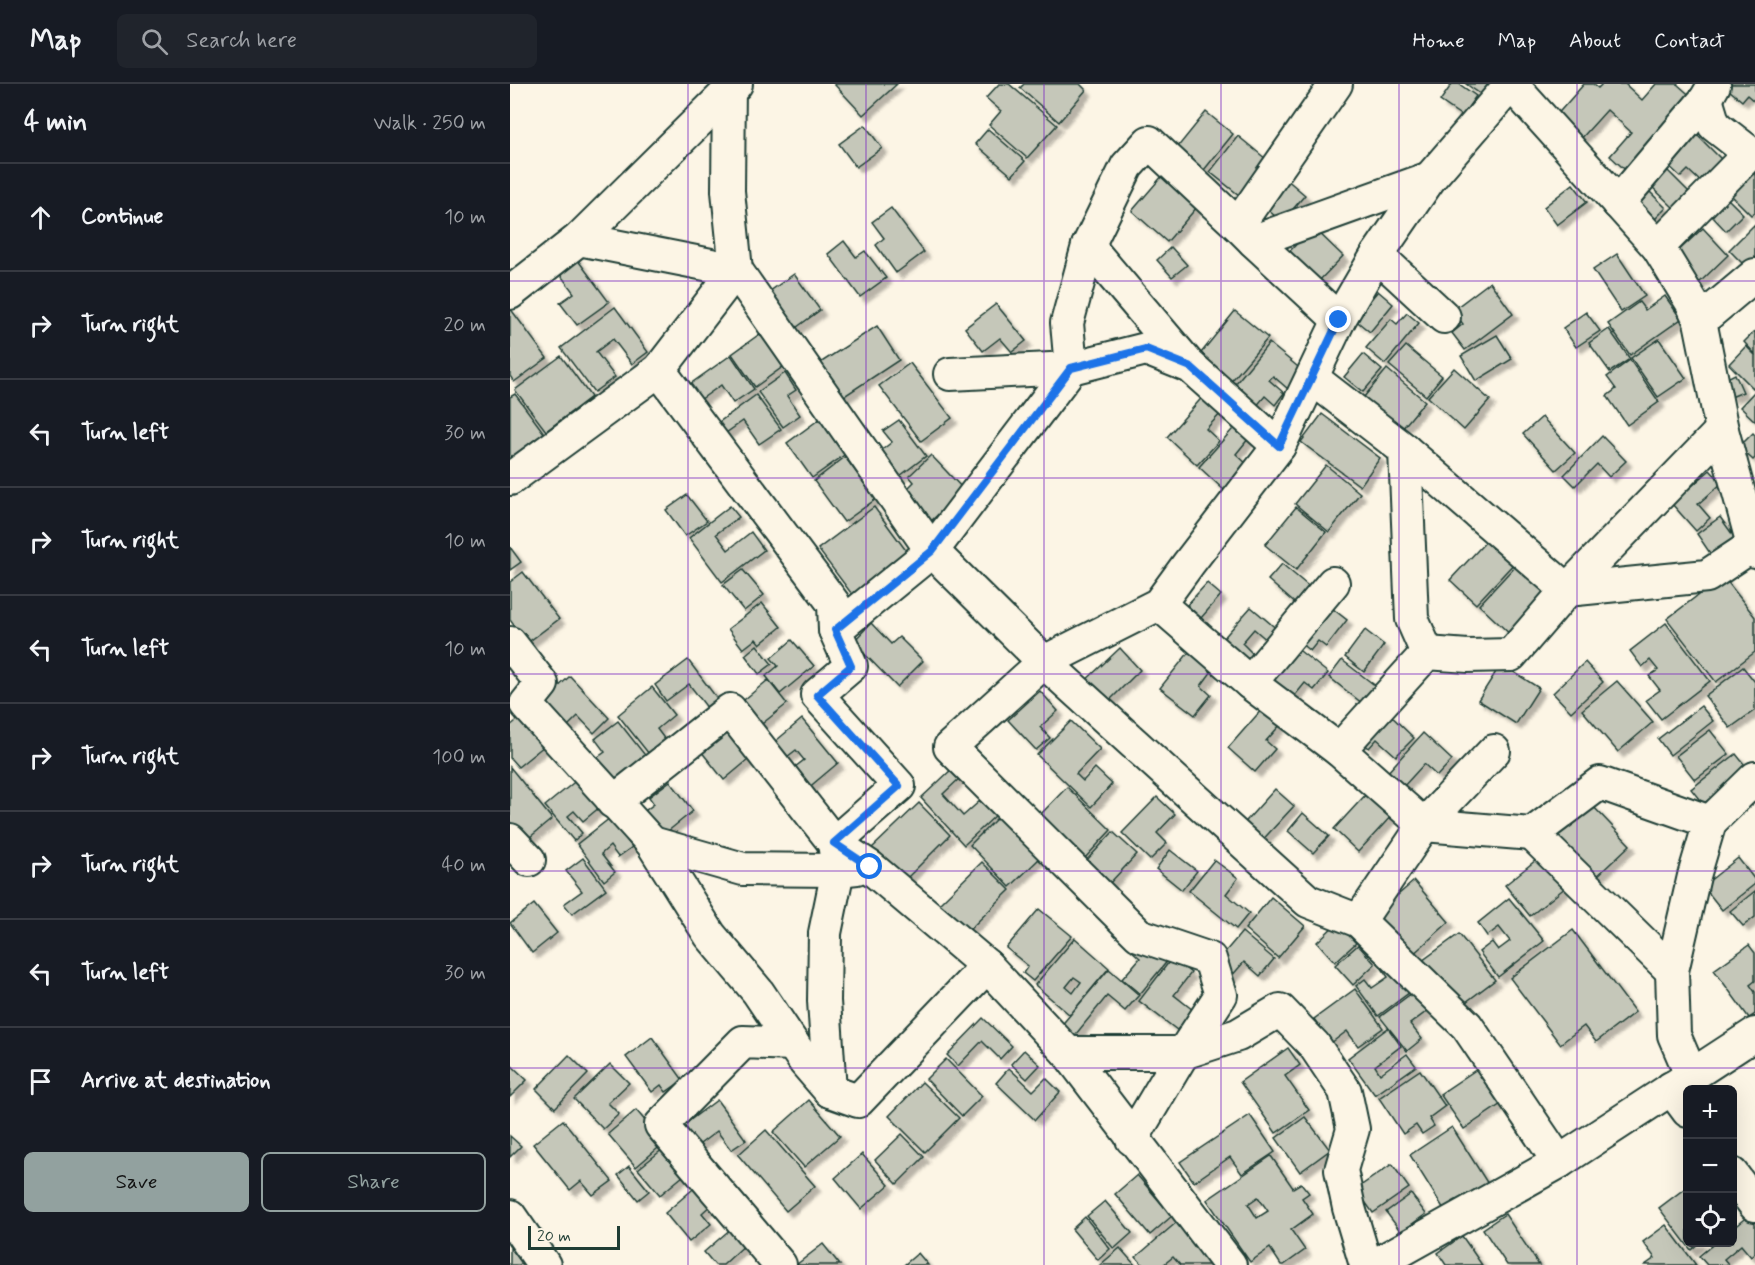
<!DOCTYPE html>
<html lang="en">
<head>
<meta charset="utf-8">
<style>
  :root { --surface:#171b24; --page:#20242c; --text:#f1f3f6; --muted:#9ea1a6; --line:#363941; --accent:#92a19f }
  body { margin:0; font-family:Mynerve,sans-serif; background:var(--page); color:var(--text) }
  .controls { position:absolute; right:18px; bottom:18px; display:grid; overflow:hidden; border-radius:9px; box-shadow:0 6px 24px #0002 }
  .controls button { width:54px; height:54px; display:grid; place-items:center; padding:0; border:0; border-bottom:2px solid var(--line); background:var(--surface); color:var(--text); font:30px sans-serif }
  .scale { position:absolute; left:18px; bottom:15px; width:92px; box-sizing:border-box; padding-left:6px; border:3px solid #1f3d34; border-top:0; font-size:16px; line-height:21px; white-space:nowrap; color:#1f3d34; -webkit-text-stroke:4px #fcf5e5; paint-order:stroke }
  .stop { position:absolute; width:18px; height:18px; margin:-14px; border:4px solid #1a73e8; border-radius:50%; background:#fff }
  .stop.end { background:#1a73e8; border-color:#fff; box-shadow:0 2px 6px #0008 }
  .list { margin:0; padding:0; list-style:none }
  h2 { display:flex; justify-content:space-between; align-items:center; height:78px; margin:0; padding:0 24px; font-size:26px }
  h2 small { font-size:20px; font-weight:400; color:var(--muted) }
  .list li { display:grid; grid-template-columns:39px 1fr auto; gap:18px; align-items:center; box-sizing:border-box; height:108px; padding:0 24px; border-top:2px solid var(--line) }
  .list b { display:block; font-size:22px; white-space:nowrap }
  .list em { font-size:20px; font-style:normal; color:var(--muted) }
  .actions { display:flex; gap:12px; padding:18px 24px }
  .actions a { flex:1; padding:14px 0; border:2px solid var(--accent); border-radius:9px; text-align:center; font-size:21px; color:var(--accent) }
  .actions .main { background:var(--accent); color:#111 }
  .icon { flex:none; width:33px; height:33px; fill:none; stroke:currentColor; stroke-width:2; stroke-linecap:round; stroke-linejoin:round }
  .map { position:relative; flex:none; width:1245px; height:1181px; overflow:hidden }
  header { display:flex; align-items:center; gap:36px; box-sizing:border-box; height:84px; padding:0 30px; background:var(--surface); border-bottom:2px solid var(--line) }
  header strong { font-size:28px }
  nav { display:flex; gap:33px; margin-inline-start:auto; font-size:21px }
  .search { width:420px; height:54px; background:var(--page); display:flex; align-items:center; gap:15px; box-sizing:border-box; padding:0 21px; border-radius:9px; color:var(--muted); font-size:22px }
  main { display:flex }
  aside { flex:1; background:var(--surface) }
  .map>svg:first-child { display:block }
  .building { fill:#c5c7b9; stroke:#1f3d34; stroke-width:1.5; fill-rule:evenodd; filter:url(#shadow) }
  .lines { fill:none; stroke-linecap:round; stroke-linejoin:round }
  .minor-casing { stroke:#1f3d34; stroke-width:36 }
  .minor { stroke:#fcf5e5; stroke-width:32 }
  .route { stroke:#1a73e8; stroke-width:8 }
  .grid { fill:none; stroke:#7b2cbf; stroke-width:1.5; stroke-opacity:0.55 }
</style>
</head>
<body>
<header>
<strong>Map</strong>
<div class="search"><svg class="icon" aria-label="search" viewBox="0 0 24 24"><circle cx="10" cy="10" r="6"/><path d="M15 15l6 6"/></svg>Search here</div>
<nav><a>Home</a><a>Map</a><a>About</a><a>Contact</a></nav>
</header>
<main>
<aside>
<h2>4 min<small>Walk · 250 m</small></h2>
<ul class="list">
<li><svg class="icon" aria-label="ahead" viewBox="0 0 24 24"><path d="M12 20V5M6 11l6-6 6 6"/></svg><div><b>Continue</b></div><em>10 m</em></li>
<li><svg class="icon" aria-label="right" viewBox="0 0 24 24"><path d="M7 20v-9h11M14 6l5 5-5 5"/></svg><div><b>Turn right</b></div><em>20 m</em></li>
<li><svg class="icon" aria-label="left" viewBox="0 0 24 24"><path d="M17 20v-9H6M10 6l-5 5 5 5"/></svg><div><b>Turn left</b></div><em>30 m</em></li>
<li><svg class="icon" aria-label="right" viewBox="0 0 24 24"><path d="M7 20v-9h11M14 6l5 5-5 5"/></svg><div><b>Turn right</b></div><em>10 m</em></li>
<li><svg class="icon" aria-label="left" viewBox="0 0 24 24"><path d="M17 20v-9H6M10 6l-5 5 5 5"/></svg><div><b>Turn left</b></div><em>10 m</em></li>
<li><svg class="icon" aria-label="right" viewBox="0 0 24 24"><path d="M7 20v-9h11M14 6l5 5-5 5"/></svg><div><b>Turn right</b></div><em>100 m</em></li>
<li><svg class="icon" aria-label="right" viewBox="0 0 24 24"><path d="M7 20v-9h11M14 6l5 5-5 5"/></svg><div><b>Turn right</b></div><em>40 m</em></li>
<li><svg class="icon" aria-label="left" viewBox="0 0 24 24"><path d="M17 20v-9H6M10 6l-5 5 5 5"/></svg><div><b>Turn left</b></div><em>30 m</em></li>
<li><svg class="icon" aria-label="arrive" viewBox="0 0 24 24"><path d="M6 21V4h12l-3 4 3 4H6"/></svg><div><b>Arrive at destination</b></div></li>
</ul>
<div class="actions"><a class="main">Save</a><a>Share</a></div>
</aside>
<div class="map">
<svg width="1245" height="1181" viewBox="0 0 1245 1181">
  <defs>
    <filter id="shadow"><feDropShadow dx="5.5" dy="5.5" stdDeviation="1.5" flood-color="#0004"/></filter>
  </defs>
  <rect width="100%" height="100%" fill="#fcf5e5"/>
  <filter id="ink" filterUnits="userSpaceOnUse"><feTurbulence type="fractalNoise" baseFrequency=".0167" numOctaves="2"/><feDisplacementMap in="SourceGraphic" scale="12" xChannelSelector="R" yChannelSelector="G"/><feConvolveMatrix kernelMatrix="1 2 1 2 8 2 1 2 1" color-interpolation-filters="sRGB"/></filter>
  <g filter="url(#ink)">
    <g class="building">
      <path d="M324 0H387L353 31Z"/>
      <path d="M489 0H499L547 41 517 74 479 41 491 27 476 14Z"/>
      <path d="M514 0H570L576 6 549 38 510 4Z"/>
      <path d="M942 0H949L966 12 952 32 930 17Z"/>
      <path d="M956 0H979L972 11Z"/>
      <path d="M1074 0H1083L1088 4 1092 0H1115L1132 16 1146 0H1167L1185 16 1123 93 1100 72 1121 48 1097 26 1069 57 1044 34Z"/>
      <path d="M1212 0H1245V18L1237 11 1232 17Z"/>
      <path d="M696 28 723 50 690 91 662 70Z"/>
      <path d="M355 41 372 64 346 83 329 60Z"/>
      <path d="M478 45 515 77 502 92 465 60Z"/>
      <path d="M1187 51 1213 77 1192 99 1178 86 1171 93 1158 81Z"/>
      <path d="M728 52 762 80 734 115 700 88Z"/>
      <path d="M1245 69V128L1241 131 1212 102Z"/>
      <path d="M1156 85 1180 109 1165 125 1140 101Z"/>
      <path d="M653 91 688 122 657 158 622 127Z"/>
      <path d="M775 94 795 111 772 138 751 120Z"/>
      <path d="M1063 100 1077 118 1047 141 1034 123Z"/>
      <path d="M1136 104 1156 124 1142 138 1123 118Z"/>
      <path d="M1216 113 1233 130 1216 147 1200 130Z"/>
      <path d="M381 124 414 168 386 189 366 161 374 154 362 138Z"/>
      <path d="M1245 140V178L1238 185 1219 166Z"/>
      <path d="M803 143 833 172 807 199 777 170Z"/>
      <path d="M1193 144 1218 171 1188 200 1162 173Z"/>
      <path d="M334 157 346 173 355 167 376 194 350 213 318 170Z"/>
      <path d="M661 163 677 181 662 193 647 176Z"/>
      <path d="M1107 170 1135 212 1111 228 1083 186Z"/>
      <path d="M64 171 99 218 67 241 50 219 64 209 46 185Z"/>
      <path d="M284 190 310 226 283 246 256 210Z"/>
      <path d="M980 198 1003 230 955 266 942 249 953 240 943 226Z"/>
      <path d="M868 207 883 220 860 248 844 235Z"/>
      <path d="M1155 212 1171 235 1120 271 1098 240 1129 218 1135 226Z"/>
      <path d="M486 220 516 257 502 268 490 254 473 267 455 244Z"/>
      <path d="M105 223 138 268 122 280 103 255 86 268 105 293 84 308 51 264Z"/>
      <path d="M0 224 37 274 4 298 0 292Z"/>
      <path d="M725 227 758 254 718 301 687 274Z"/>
      <path d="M1076 228 1090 247 1066 263 1053 244Z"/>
      <path d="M897 229 909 239 875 280 856 264 881 235 887 240Z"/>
      <path d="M367 242 389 276 333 313 310 279Z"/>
      <path d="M1099 245 1120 275 1100 288 1079 259Z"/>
      <path d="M1245 247V270L1234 258Z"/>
      <path d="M251 249 274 282 245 303 222 270Z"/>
      <path d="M987 251 1002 275 966 297 951 272Z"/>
      <path d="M1149 255 1176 294 1148 313 1121 274Z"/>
      <path d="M759 259 793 287 778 305 763 292 759 296 774 309 765 321 755 312 745 324 721 305Z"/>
      <path d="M896 262 932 292 916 312 879 281Z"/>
      <path d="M1236 262 1245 271V301L1243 304 1219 280Z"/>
      <path d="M853 270 872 286 853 308 834 293Z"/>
      <path d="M221 271 244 305 223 319 211 301 187 318 176 303Z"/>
      <path d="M51 272 81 313 36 347 5 306Z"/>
      <path d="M1120 276 1149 318 1117 341 1097 312 1106 305 1097 293Z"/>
      <path d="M400 279 442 334 411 357 369 302Z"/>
      <path d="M944 284 980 316 954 346 918 313Z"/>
      <path d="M877 285 915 317 887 351 849 319Z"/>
      <path d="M275 289 286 306 277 312 290 331 273 343 248 308Z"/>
      <path d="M1225 290 1233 308 1221 313 1213 296Z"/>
      <path d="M1245 307V337L1230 323Z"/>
      <path d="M696 309 714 326 696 345 709 357 687 381 657 353Z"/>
      <path d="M5 310 34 349 0 374V313Z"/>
      <path d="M246 311 271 345 249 360 233 337 213 351 205 341Z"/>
      <path d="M812 330 870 374 850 402 791 358Z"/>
      <path d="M1032 333 1065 369 1046 386 1013 350Z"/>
      <path d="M311 334 337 369 302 394 277 359Z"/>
      <path d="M389 336 416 372 382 398 363 373 382 358 373 347Z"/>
      <path d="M730 337 743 349 726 370 738 381 715 407 689 383Z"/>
      <path d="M1243 349 1245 351V374L1243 376 1229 363Z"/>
      <path d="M1092 352 1116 377 1099 393 1087 380 1065 402 1054 391Z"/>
      <path d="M421 371 454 406 421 437 394 408 404 398 399 392Z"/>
      <path d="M335 373 366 415 334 438 304 397Z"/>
      <path d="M816 381 850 409 819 448 785 420Z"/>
      <path d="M1200 386 1212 399 1188 420 1200 434 1186 447 1162 420Z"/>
      <path d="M177 411 197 437 175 452 156 426Z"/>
      <path d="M220 422 229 433 206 450 218 466 241 448 254 466 212 498 179 454Z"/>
      <path d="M364 423 403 476 347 517 308 465Z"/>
      <path d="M786 423 816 448 786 486 755 461Z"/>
      <path d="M1210 433 1230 461 1206 478 1187 450Z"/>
      <path d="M981 452 1007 476 966 520 940 496Z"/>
      <path d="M0 463 11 478 0 486Z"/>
      <path d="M772 480 803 506 789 523 758 496Z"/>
      <path d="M1007 480 1043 514 1004 554 969 521Z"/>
      <path d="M233 486 254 511 234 527 213 501Z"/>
      <path d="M13 488 49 535 17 559 0 536V498Z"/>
      <path d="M1213 492 1245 533V568L1206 598 1157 535Z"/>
      <path d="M697 499 711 511 691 534 677 521Z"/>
      <path d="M814 518 837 536 816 563 808 557 800 567 785 555Z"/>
      <path d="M252 519 271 543 250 560 246 555 233 565 218 545Z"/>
      <path d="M741 523 769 547 759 558 744 545 732 559 743 570 735 578 711 557Z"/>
      <path d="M361 539 381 560 389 553 413 577 387 603 343 558Z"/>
      <path d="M1156 539 1200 597 1151 635 1136 616 1150 606 1139 592 1148 586 1140 576 1132 583 1120 567Z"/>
      <path d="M855 546 874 561 854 588 835 573Z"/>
      <path d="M282 556 304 582 270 610 256 592 268 582 261 574Z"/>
      <path d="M781 560 818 589 804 606 795 599 782 615 755 594Z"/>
      <path d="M247 561 262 580 249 590 235 571Z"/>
      <path d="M610 564 630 586 595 621 573 599Z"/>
      <path d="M679 568 702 587 691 602 701 611 685 631 650 604Z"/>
      <path d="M178 576 209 617 198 625 179 600 156 617 145 601Z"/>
      <path d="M832 576 871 606 857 623 819 593Z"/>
      <path d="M1075 578 1093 598 1061 628 1043 609Z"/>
      <path d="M991 580 1029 604 1006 640 968 616Z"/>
      <path d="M1233 583 1245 598V626L1220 644 1195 612Z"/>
      <path d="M60 592 99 634 84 649 68 632 53 647 29 621Z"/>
      <path d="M258 596 277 620 248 643 229 620Z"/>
      <path d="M1107 597 1143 638 1108 668 1072 626Z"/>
      <path d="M142 603 164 631 147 645 156 657 139 670 108 631Z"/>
      <path d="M530 607 548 627 530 643 540 654 526 666 498 636Z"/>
      <path d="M1191 622 1203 637 1160 671 1148 655Z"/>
      <path d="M753 624 771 640 756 657 765 665 745 688 718 664Z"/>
      <path d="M875 626 904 654 886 672 867 655 859 664 848 654Z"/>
      <path d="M11 633 34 662 8 683 0 674V642Z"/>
      <path d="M292 635 328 679 297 705 281 686 294 676 286 666 273 676 261 661Z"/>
      <path d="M108 637 138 675 101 703 81 678 95 668 85 655Z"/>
      <path d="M217 637 244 671 214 696 187 662Z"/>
      <path d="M561 637 590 665 566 690 573 697 585 684 602 700 581 723 527 671Z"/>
      <path d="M1200 646 1219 670 1185 696 1166 672Z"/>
      <path d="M913 649 942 676 927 692 914 680 893 703 877 689Z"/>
      <path d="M1226 670 1238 685 1193 720 1181 705Z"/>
      <path d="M0 683 42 735 14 758 0 741Z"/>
      <path d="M443 684 451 693 433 710 453 732 472 715 486 731 454 761 411 714Z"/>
      <path d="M68 695 90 723 73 737 64 727 58 732 72 749 64 757 35 722Z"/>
      <path d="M160 697 183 727 147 756 128 732 144 720 139 713Z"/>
      <path d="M557 703 601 746 574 775 529 732Z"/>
      <path d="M765 705 784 722 746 763 728 746Z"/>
      <path d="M859 707 884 729 848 768 824 745Z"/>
      <path d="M647 713 665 730 647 749 657 759 640 776 612 749Z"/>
      <path d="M409 719 440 751 394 797 362 764Z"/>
      <path d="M1081 720 1120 761 1083 796 1044 755Z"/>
      <path d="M793 729 819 752 803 769 778 747Z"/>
      <path d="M489 732 530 774 500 803 460 761Z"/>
      <path d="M100 734 122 763 108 773 100 762 91 770 105 788 94 797 67 760Z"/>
      <path d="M603 748 627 770 599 800 576 777Z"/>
      <path d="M660 766 687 787 672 806 646 785Z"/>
      <path d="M1031 772 1056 803 1020 832 995 801Z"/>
      <path d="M73 774 96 805 62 830 54 820 72 807 56 787Z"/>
      <path d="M1228 774 1245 796V800L1212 826 1193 802Z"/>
      <path d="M704 776 728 794 716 810 739 829 726 845 679 807Z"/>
      <path d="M472 778 500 806 455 850 428 821Z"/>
      <path d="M904 797 939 838 901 872 865 831Z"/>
      <path d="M1245 807V833L1233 842 1220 827Z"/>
      <path d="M761 813 795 842 768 874 735 845Z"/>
      <path d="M999 814 1034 857 988 893 969 868 982 858 988 866 1000 857 989 843 977 852 968 839Z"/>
      <path d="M24 820 47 849 22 869 0 839Z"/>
      <path d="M529 825 562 852 523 897 513 889 518 882 496 864Z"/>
      <path d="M827 839 846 859 825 878 807 858Z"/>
      <path d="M1063 846 1125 928 1086 958 1074 942 1050 960 1000 894Z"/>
      <path d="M732 848 764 875 750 892 734 878 720 894 704 881Z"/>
      <path d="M949 850 985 896 948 924 912 877Z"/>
      <path d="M634 853 659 875 630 910 612 895 630 874 622 867Z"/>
      <path d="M565 854 599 884 560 931 525 901ZM564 893 571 898 563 909 556 903Z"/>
      <path d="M848 861 865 880 843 901 825 881Z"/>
      <path d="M1239 861 1245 869V897L1240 901 1245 908V930L1239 934 1204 886Z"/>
      <path d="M885 873 908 902 868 932 846 902 855 895 862 904 878 893 871 883Z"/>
      <path d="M662 874 681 889 664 911 683 926 667 946 629 917Z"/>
      <path d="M599 885 629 911 615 927 597 912 557 961 544 950Z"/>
      <path d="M910 903 924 922 900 940 912 955 897 967 870 933Z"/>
      <path d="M845 905 873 944 848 962 837 947 821 959 804 935Z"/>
      <path d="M473 934 502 962 490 975 472 957 448 982 437 971Z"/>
      <path d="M878 944 891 962 865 982 870 990 897 970 906 982 865 1011 838 974Z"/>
      <path d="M142 953 173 996 156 1008 151 1001 142 1008 116 973Z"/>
      <path d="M778 964 790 981 775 992 799 1026 766 1049 730 998Z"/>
      <path d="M514 966 530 981 517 995 501 980Z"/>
      <path d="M59 971 78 990 45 1024 26 1005Z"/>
      <path d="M436 975 472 1012 452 1032 416 995Z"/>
      <path d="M0 980 17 996 0 1013Z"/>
      <path d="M100 980 119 999 98 1019 109 1030 93 1045 64 1015Z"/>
      <path d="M970 983 994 1018 954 1045 930 1010Z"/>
      <path d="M499 984 523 1007 536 994 550 1008 525 1036 486 999Z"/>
      <path d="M910 986 935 1022 919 1034 924 1042 912 1050 906 1041 893 1050 869 1014Z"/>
      <path d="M412 998 449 1034 415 1068 379 1032Z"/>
      <path d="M207 1016 236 1056 221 1066 207 1047 186 1063 171 1043Z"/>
      <path d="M299 1016 330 1052 294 1083 263 1048Z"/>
      <path d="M126 1026 154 1059 126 1083 98 1050Z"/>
      <path d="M740 1031 765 1068 732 1090 720 1073 684 1098 670 1078Z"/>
      <path d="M795 1033 820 1066 790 1088 766 1054Z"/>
      <path d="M53 1036 102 1097 83 1111 71 1097 60 1106 23 1060Z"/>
      <path d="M942 1043 978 1100 935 1127 900 1071Z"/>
      <path d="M256 1046 305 1102 276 1127 228 1071Z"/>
      <path d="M392 1050 414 1073 387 1100 365 1076Z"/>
      <path d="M0 1052 11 1062 0 1073Z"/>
      <path d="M158 1061 179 1087 150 1111 128 1085Z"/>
      <path d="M352 1070 379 1101 351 1125 325 1094Z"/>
      <path d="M761 1072 783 1104 791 1099 799 1109 792 1114 803 1130 781 1146 795 1166 774 1181H771L760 1164 740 1178 697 1116ZM748 1113 758 1127 747 1134 738 1120Z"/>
      <path d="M882 1080 899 1104 863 1129 846 1105Z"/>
      <path d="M119 1082 139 1107 128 1116 108 1091Z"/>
      <path d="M627 1091 662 1132 640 1151 605 1110Z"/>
      <path d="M189 1100 204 1118 192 1129 201 1140 179 1158 155 1129Z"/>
      <path d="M1178 1102V1158H1190L1181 1166 1149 1124Z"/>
      <path d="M901 1110 916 1130 891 1148 876 1128Z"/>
      <path d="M595 1117 622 1149 604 1165 577 1132Z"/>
      <path d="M995 1130 1029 1181H997L973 1145Z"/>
      <path d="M1239 1131 1245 1139V1169L1241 1173 1231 1161 1214 1175 1219 1181H1197L1189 1172 1206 1158H1222V1145Z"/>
      <path d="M575 1133 600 1165 588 1176 562 1145Z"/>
      <path d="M667 1138 704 1180 702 1181H670L663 1173 653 1181H633L626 1173Z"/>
      <path d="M1156 1141 1186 1181H1135L1145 1174 1133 1158Z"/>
      <path d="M223 1143 237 1159 213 1181H205L194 1168Z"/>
      <path d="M952 1152 972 1181H936L928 1169Z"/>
      <path d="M313 1160 330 1181H286Z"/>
      <path d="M0 1163 12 1179 9 1181H0Z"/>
      <path d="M610 1164 625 1181H590Z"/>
      <path d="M408 1169 418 1181H394Z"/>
    </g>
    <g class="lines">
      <g class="minor-casing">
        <g id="minor">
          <path d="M826 0 728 141 744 157 920 94"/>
          <path d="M1001 0 1148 163 1182 219 1190 237 1212 346 1245 468"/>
          <path d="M1108 119 1196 15 1204 1"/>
          <path d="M69 155 226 186 422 467 534 578 798 817 849 837 957 942 1049 1078"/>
          <path d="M744 157 829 236"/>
          <path d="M578 162 678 280"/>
          <path d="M1148 163 1240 69 1204 41 1196 15"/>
          <path d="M867 171 934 233"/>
          <path d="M0 209 69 155 226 0"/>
          <path d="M1190 237 1245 191"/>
          <path d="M149 286 324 520 325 546"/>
          <path d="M440 290 561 284 636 265 681 283 769 362"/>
          <path d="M802 294 895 366 1057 506 1197 492 1245 460"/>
          <path d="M895 366 902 535 917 569"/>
          <path d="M0 395 149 286 226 186 218 107 219 0"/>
          <path d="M649 520 740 599 829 666"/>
          <path d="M0 559 32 600 16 620 142 759 200 851 248 908 295 978 320 1007 348 1017 477 882"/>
          <path d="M740 599 823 499"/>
          <path d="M103 718 220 626 324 759 360 783 477 882 558 969 720 1181"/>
          <path d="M1200 738 1245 694"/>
          <path d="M1022 750 1162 887"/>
          <path d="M0 756 19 776"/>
          <path d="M142 759 233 785 328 786 347 784"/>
          <path d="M324 759 389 702 307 611 341 582 325 546 422 467 561 284 557 239 578 162 617 82 639 58 728 141"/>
          <path d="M849 837 914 741 984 667"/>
          <path d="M558 969H673L728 951 770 926 804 961 835 1007 843 1045 831 1086 839 1124 856 1181"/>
          <path d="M1182 993 1164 951 1162 887 1184 792 1200 738 1090 699 1022 750 914 741 829 666 917 569 958 572 1001 571 1057 506 1212 346"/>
          <path d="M1161 1004 1178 1027"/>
          <path d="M320 1007 314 917 315 849 328 786 324 759"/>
          <path d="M622 1055 673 969 711 911 700 875 629 851 440 663 534 578 649 520 679 479 769 362 829 236 867 171 920 94 1001 0"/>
          <path d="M1222 1090 1245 1121"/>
          <path d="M0 1132 34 1181"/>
          <path d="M270 1181 151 1041 233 958 283 960"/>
          <path d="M865 1181 1049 1078 1245 950"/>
        </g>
      </g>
      <use href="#minor" class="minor"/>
    </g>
  </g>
  <g class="lines" filter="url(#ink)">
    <path class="route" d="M360 783 324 759 389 702 307 611 341 582 325 546 422 467 561 284 636 265 681 283 769 362 829 236"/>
  </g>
  <path class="grid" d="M178 0V1181M356 0V1181M534 0V1181M711 0V1181M889 0V1181M1067 0V1181M0 197H1245M0 394H1245M0 590H1245M0 787H1245M0 984H1245"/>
</svg>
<div class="controls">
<button>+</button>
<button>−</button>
<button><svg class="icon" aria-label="locate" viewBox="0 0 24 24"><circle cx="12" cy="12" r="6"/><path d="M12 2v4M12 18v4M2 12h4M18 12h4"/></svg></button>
</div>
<div class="scale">20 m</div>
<div class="stop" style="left:360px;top:783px"></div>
<div class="stop end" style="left:829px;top:236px"></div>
</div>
</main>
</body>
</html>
